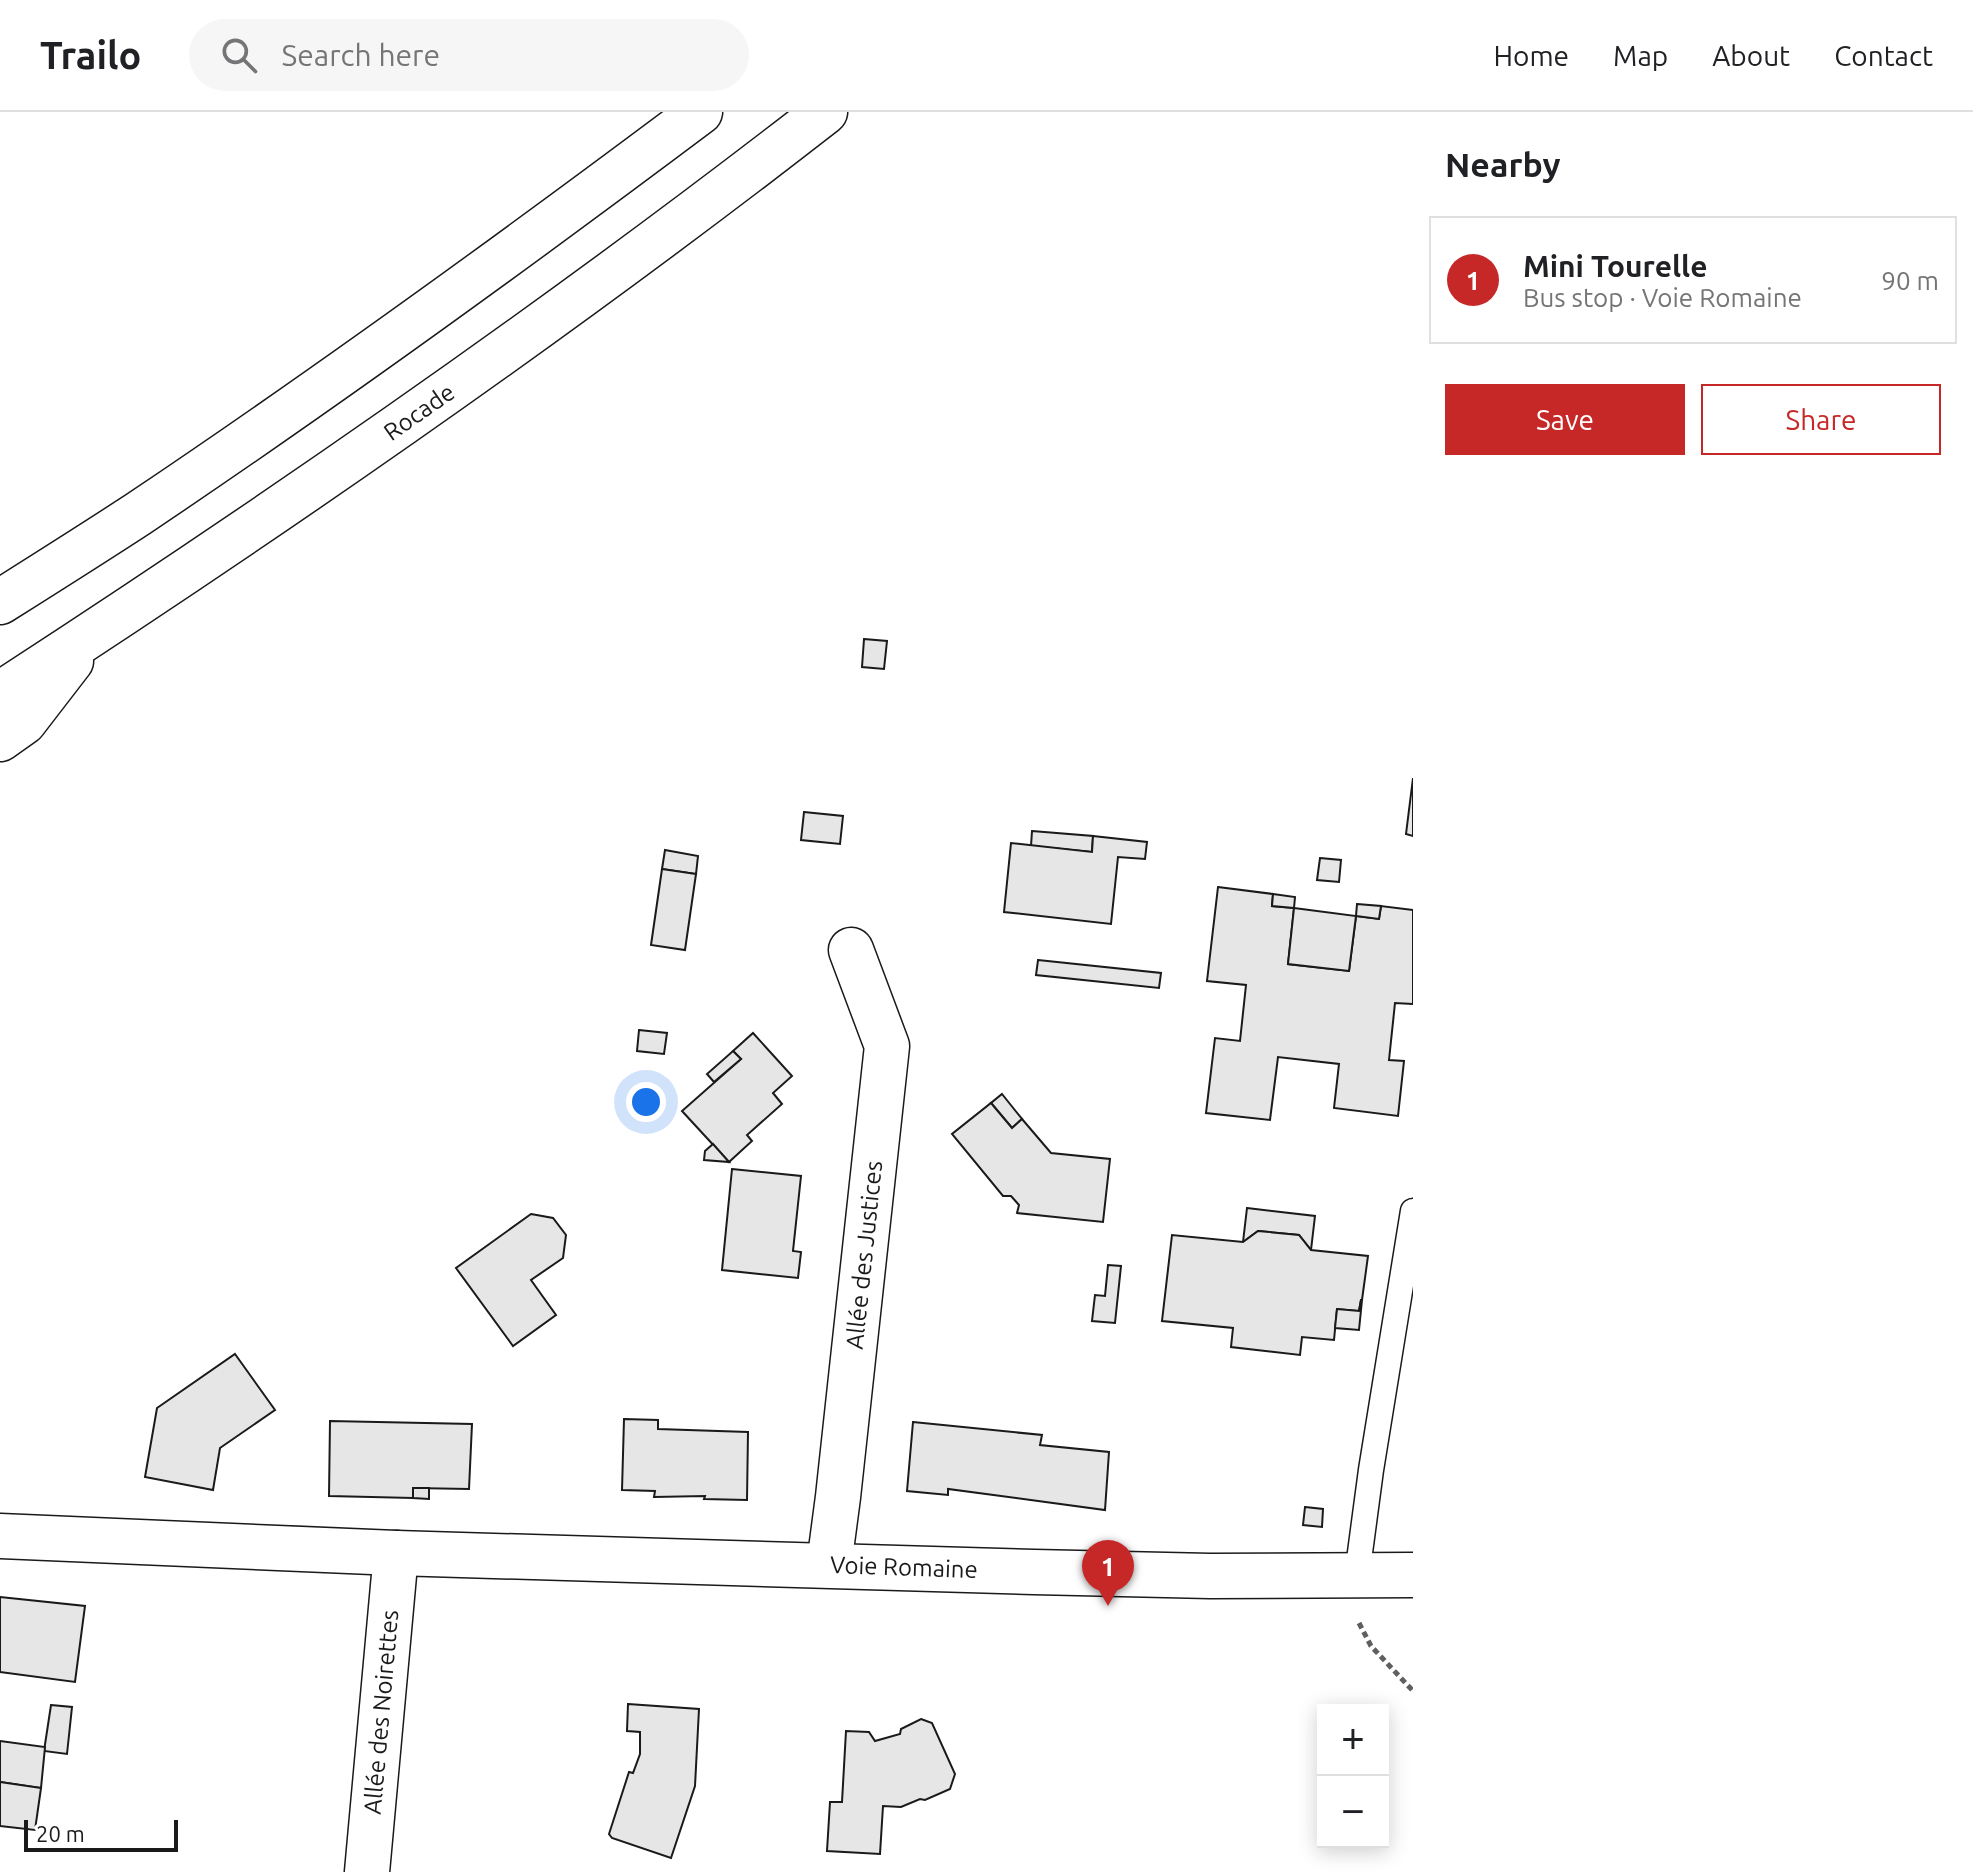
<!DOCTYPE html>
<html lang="en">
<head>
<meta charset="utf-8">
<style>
  :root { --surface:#fff; --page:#f6f6f6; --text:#202124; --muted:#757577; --line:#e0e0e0; --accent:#c62828 }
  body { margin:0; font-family:Ubuntu,sans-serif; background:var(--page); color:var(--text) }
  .controls { position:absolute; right:24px; bottom:24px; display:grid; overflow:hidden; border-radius:0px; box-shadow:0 4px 20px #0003 }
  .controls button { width:72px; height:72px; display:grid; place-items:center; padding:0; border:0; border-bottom:2px solid var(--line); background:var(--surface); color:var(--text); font:40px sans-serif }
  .scale { position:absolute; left:24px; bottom:20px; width:154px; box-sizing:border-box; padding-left:8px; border:4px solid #1a1a1a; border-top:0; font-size:22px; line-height:28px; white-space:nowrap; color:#1a1a1a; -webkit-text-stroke:6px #fff; paint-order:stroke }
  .you { position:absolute; left:646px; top:990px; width:28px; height:28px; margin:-20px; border:6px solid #fff; border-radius:50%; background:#1a73e8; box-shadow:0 0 0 12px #1a73e833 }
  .badge { display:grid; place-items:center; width:52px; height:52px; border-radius:50%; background:var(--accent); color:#fff; font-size:26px; font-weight:700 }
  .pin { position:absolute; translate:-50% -66px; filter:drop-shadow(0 2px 4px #0008) }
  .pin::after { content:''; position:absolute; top:42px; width:28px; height:24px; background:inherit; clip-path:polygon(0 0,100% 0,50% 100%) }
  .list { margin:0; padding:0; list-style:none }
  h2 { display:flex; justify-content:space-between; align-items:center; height:104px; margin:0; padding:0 32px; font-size:34px }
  h2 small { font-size:26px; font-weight:400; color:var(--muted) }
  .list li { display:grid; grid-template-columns:52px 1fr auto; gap:24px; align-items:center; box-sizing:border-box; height:128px; margin:0 16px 16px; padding:0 16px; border:2px solid var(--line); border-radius:0px }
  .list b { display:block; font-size:30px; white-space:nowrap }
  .list p { margin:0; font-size:26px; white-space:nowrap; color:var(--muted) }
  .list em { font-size:26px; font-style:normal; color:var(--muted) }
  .actions { display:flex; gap:16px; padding:24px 32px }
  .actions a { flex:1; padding:18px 0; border:2px solid var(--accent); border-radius:0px; text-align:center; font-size:28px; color:var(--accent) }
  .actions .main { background:var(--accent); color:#fff }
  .icon { flex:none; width:44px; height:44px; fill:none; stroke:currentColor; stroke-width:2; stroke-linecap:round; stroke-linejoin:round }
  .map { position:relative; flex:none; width:1413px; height:1760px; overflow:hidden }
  header { display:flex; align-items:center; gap:48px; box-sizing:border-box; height:112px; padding:0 40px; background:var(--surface); border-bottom:2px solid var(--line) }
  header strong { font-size:38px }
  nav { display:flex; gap:44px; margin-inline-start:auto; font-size:28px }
  .search { width:560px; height:72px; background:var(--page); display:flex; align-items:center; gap:20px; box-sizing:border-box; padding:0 28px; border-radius:44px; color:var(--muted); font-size:30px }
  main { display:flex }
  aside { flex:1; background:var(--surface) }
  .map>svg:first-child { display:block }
  .building { fill:#e6e6e6; stroke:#1a1a1a; stroke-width:2 }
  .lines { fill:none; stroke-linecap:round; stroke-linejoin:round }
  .lane-casing { stroke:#1a1a1a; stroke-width:27 }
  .street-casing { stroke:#1a1a1a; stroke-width:47 }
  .secondary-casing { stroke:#1a1a1a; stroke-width:47 }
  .highway-casing { stroke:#1a1a1a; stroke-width:47 }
  .path { stroke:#5f5f5f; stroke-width:5; stroke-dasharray:6 4; stroke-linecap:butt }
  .lane { stroke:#fff; stroke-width:24 }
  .street { stroke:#fff; stroke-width:44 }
  .secondary { stroke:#fff; stroke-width:44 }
  .highway { stroke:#fff; stroke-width:44 }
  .labels { text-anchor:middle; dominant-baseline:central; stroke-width:6; stroke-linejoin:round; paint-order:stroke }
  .street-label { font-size:24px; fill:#1a1a1a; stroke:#fff }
</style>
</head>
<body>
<header>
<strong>Trailo</strong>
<div class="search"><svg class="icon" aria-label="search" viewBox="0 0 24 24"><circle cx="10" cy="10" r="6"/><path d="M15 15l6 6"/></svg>Search here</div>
<nav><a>Home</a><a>Map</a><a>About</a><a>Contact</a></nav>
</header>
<main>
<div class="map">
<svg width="1413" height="1760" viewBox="0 0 1413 1760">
  <rect width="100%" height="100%" fill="#fff"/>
  <g class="building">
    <path d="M864 527 887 529 884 557 862 555Z"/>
    <path d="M1413 666V724L1406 722Z"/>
    <path d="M804 700 843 704 840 732 801 728Z"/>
    <path d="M1032 719 1093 724 1092 740 1031 734Z"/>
    <path d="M1093 724 1147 730 1145 747 1118 745 1111 812 1004 800 1011 731 1092 740Z"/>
    <path d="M665 738 698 744 696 762 662 757Z"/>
    <path d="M1320 746 1341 748 1339 770 1317 768Z"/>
    <path d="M662 757 696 762 685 838 651 833Z"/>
    <path d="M1218 775 1273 782 1272 794 1294 796 1288 852 1349 859 1356 804 1379 807 1381 794 1413 798V892L1395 891 1389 948 1404 949 1398 1004 1334 996 1339 952 1278 945 1270 1008 1206 1001 1215 926 1240 929 1246 873 1207 869Z"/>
    <path d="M1273 782 1295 785 1294 796 1272 794Z"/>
    <path d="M1357 792 1381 794 1379 807 1356 804Z"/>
    <path d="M1294 796 1356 804 1349 859 1288 852Z"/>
    <path d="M1038 848 1161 861 1159 876 1036 863Z"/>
    <path d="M639 918 667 921 664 942 637 939Z"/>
    <path d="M753 921 792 964 773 981 782 992 747 1023 752 1029 729 1050 682 999 741 947 733 939Z"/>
    <path d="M733 939 741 947 714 970 707 962Z"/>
    <path d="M1002 982 1022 1007 1012 1016 991 991Z"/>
    <path d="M991 991 1012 1016 1022 1007 1051 1041 1110 1047 1103 1110 1017 1101 1019 1093 1011 1084H1003L952 1022Z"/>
    <path d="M713 1032 729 1050 704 1048 705 1039Z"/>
    <path d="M732 1057 801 1064 793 1139 801 1140 798 1166 722 1158Z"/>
    <path d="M1247 1096 1315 1104 1311 1138 1299 1123 1258 1119 1243 1130Z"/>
    <path d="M531 1102 553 1106 566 1123 563 1146 531 1168 556 1203 513 1234 456 1156Z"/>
    <path d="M1258 1119 1299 1123 1311 1138 1368 1144 1362 1188H1361L1359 1199 1337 1197 1334 1228 1302 1225 1300 1243 1231 1235 1233 1216 1162 1209 1172 1123 1243 1130Z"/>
    <path d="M1108 1153 1121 1154 1115 1211 1092 1209 1095 1183 1105 1184Z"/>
    <path d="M1361 1188H1362L1359 1218 1335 1216 1337 1197 1359 1199Z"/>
    <path d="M235 1242 275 1298 220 1336 213 1378 145 1365 157 1296Z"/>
    <path d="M624 1307 658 1308V1317L748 1320 747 1388 704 1387 705 1384 654 1385 655 1379 622 1378Z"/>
    <path d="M330 1309 472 1312 469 1377 413 1376V1386L329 1384Z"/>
    <path d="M913 1310 1042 1323 1040 1333 1109 1340 1105 1398 948 1377V1383L907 1379Z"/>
    <path d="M413 1376H429V1387L413 1386Z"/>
    <path d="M1305 1395 1323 1397 1322 1415 1303 1413Z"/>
    <path d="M0 1485 85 1494 75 1570 0 1560Z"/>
    <path d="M628 1592 699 1597 695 1674 671 1746 612 1726 609 1722 629 1660 633 1661 640 1642V1620L627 1619Z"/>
    <path d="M51 1593 72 1595 67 1642 44 1639Z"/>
    <path d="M921 1607 932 1611 955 1662 950 1677 925 1688 920 1687 901 1695 883 1694 880 1742 827 1739 830 1690H842L846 1619 869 1620 875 1629 900 1622 901 1617Z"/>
    <path d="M0 1629 45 1635 41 1676 0 1670Z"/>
    <path d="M0 1670 41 1676 35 1718 0 1714Z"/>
  </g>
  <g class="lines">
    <g class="lane-casing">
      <path id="lane" d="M1357 1463 1371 1358 1413 1099"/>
    </g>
    <g class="street-casing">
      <g id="street">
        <path d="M829 1453 838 1385 887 934 851 838"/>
        <path d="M367 1760 396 1441"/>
      </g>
    </g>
    <g class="secondary-casing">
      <path id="secondary" d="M0 1424 396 1441 1034 1460 1210 1464 1413 1463"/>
    </g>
    <g class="highway-casing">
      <g id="highway">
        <path d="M0 490C46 461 92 432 138 402 329 274 516 138 700 0"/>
        <path d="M0 582C282 399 559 207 825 0"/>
        <path d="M0 627 24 610 71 549"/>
      </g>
    </g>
    <path class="path" d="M1359 1511 1371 1534 1413 1579"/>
    <use href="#lane" class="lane"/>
    <use href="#street" class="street"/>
    <use href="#secondary" class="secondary"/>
    <use href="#highway" class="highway"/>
  </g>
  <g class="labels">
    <g class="street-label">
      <text transform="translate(419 300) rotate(-35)">Rocade</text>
      <text transform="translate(864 1143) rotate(-84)">Allée des Justices</text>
      <text transform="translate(904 1455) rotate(2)">Voie Romaine</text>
      <text transform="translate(381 1600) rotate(-85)">Allée des Noirettes</text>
    </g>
  </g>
</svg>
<div class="controls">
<button>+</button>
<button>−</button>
</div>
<div class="scale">20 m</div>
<div class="you"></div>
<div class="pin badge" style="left:1108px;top:1494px">1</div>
</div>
<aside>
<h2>Nearby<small></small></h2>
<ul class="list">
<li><span class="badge">1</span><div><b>Mini Tourelle</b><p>Bus stop · Voie Romaine</p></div><em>90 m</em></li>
</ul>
<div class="actions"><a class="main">Save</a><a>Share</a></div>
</aside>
</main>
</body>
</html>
